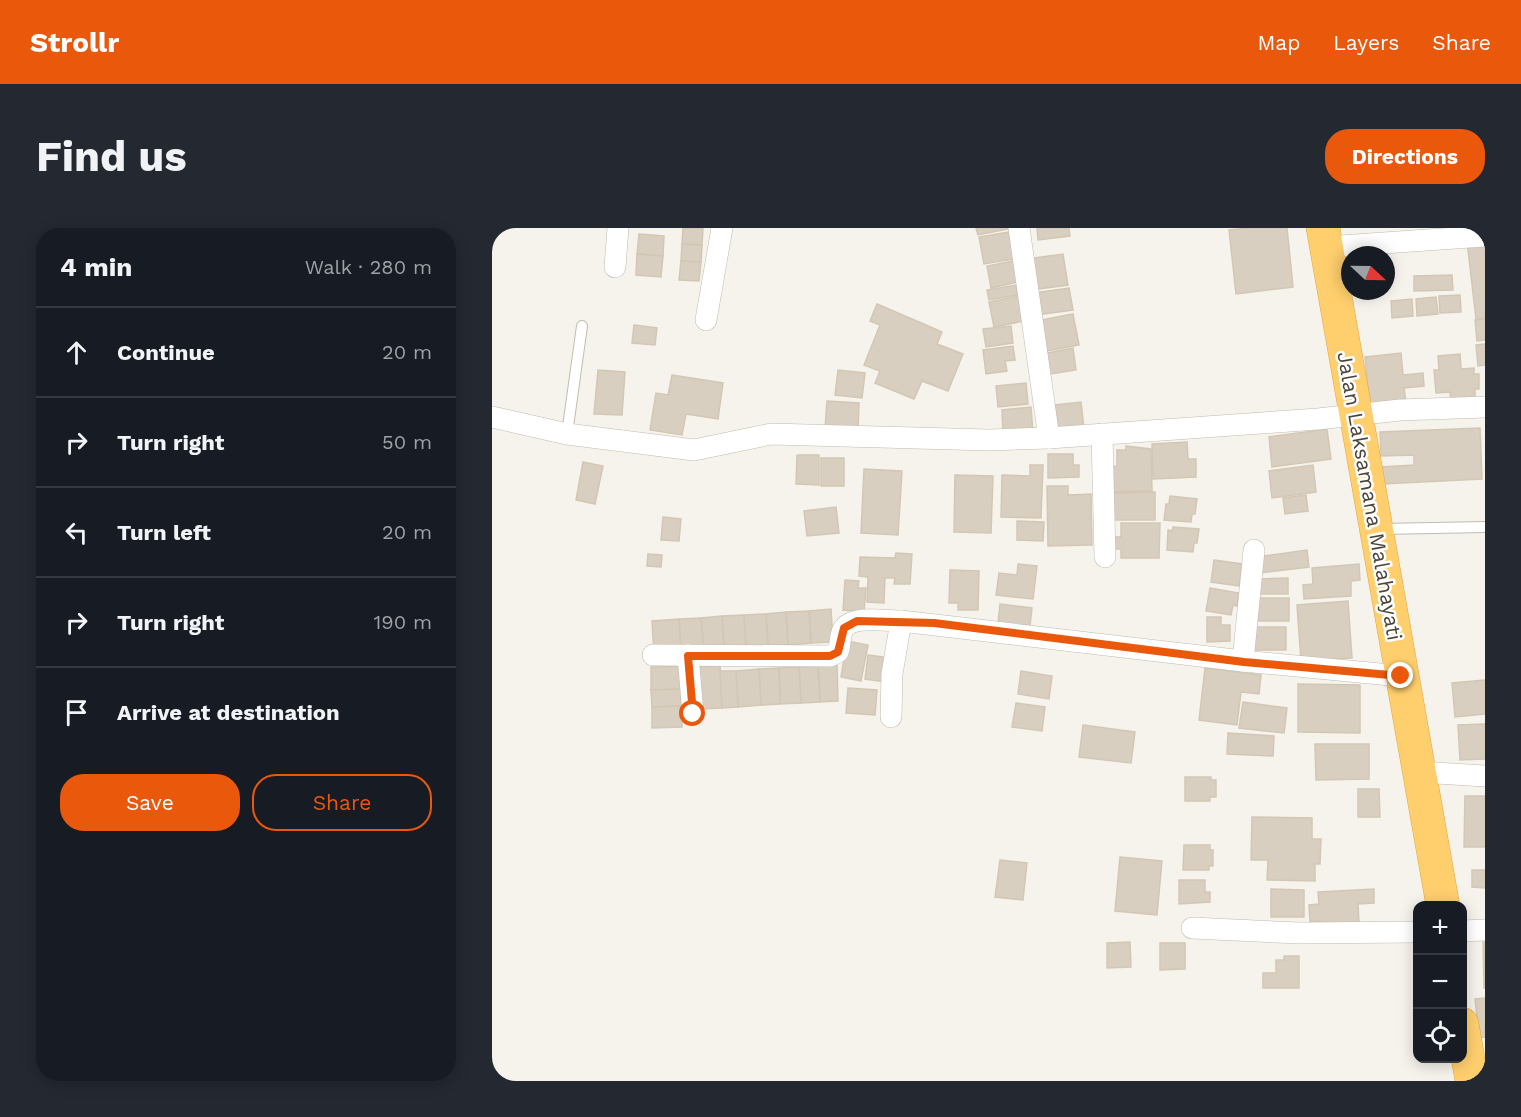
<!DOCTYPE html>
<html lang="en">
<head>
<meta charset="utf-8">
<style>
  :root { --surface:#171b24; --page:#242831; --text:#f1f3f6; --muted:#9ea1a6; --line:#363941; --accent:#ea580c }
  body { margin:0; font-family:"Work Sans",sans-serif; background:var(--page); color:var(--text) }
  .controls { position:absolute; right:18px; bottom:18px; display:grid; overflow:hidden; border-radius:12px; box-shadow:0 3px 15px #0003 }
  .controls button { width:54px; height:54px; display:grid; place-items:center; padding:0; border:0; border-bottom:2px solid var(--line); background:var(--surface); color:var(--text); font:30px sans-serif }
  .compass { position:absolute; left:849px; top:18px; width:54px; height:54px; border-radius:50%; background:var(--surface); box-shadow:0 3px 15px #0003; rotate:112deg }
  .stop { position:absolute; width:18px; height:18px; margin:-14px; border:4px solid #ea580c; border-radius:50%; background:#fff }
  .stop.end { background:#ea580c; border-color:#fff; box-shadow:0 2px 6px #0008 }
  .list { margin:0; padding:0; list-style:none }
  h2 { display:flex; justify-content:space-between; align-items:center; height:78px; margin:0; padding:0 24px; font-size:26px }
  h2 small { font-size:20px; font-weight:400; color:var(--muted) }
  .list li { display:grid; grid-template-columns:39px 1fr auto; gap:18px; align-items:center; box-sizing:border-box; height:90px; padding:0 24px; border-top:2px solid var(--line) }
  .list b { display:block; font-size:22px; white-space:nowrap }
  .list em { font-size:20px; font-style:normal; color:var(--muted) }
  .actions { display:flex; gap:12px; padding:18px 24px }
  .actions a { flex:1; padding:14px 0; border:2px solid var(--accent); border-radius:24px; text-align:center; font-size:21px; color:var(--accent) }
  .actions .main { background:var(--accent); color:#fff }
  .icon { flex:none; width:33px; height:33px; fill:none; stroke:currentColor; stroke-width:2; stroke-linecap:round; stroke-linejoin:round }
  .map { position:relative; flex:none; width:993px; height:853px; overflow:hidden; border-radius:24px }
  header { display:flex; align-items:center; gap:36px; box-sizing:border-box; height:84px; padding:0 30px; background:var(--accent); color:#fff }
  header strong { font-size:28px }
  nav { display:flex; gap:33px; margin-inline-start:auto; font-size:21px }
  .intro { display:flex; align-items:center; justify-content:space-between; box-sizing:border-box; height:144px; padding:0 36px }
  h1 { margin:0; font-size:42px }
  .button { padding:15px 27px; border-radius:24px; background:var(--accent); color:#fff; font-size:21px; font-weight:700 }
  main { display:flex; gap:36px; padding:0 36px }
  aside { flex:1; background:var(--surface); border-radius:24px; box-shadow:0 3px 15px #0003 }
  .map>svg:first-child { display:block }
  .building { fill:#d8cfc1; stroke:#d3c7b4; stroke-width:1.5 }
  .lines { fill:none; stroke-linecap:round; stroke-linejoin:round }
  .lane-casing { stroke:#c2bbae; stroke-width:12 }
  .street-casing { stroke:#c2bbae; stroke-width:22 }
  .highway-casing { stroke:#e0a43c; stroke-width:34 }
  .lane { stroke:#fff; stroke-width:10 }
  .street { stroke:#fff; stroke-width:21 }
  .highway { stroke:#ffcf6e; stroke-width:33 }
  .route { stroke:#ea580c; stroke-width:8 }
  .labels { text-anchor:middle; dominant-baseline:central; stroke-width:5; stroke-linejoin:round; paint-order:stroke }
  .street-label { font-size:21px; fill:#4b4439; stroke:#fff }
</style>
</head>
<body>
<header>
<strong>Strollr</strong>
<nav><a>Map</a><a>Layers</a><a>Share</a></nav>
</header>
<div class="intro"><h1>Find us</h1><a class="button">Directions</a></div>
<main>
<aside>
<h2>4 min<small>Walk · 280 m</small></h2>
<ul class="list">
<li><svg class="icon" aria-label="ahead" viewBox="0 0 24 24"><path d="M12 20V5M6 11l6-6 6 6"/></svg><div><b>Continue</b></div><em>20 m</em></li>
<li><svg class="icon" aria-label="right" viewBox="0 0 24 24"><path d="M7 20v-9h11M14 6l5 5-5 5"/></svg><div><b>Turn right</b></div><em>50 m</em></li>
<li><svg class="icon" aria-label="left" viewBox="0 0 24 24"><path d="M17 20v-9H6M10 6l-5 5 5 5"/></svg><div><b>Turn left</b></div><em>20 m</em></li>
<li><svg class="icon" aria-label="right" viewBox="0 0 24 24"><path d="M7 20v-9h11M14 6l5 5-5 5"/></svg><div><b>Turn right</b></div><em>190 m</em></li>
<li><svg class="icon" aria-label="arrive" viewBox="0 0 24 24"><path d="M6 21V4h12l-3 4 3 4H6"/></svg><div><b>Arrive at destination</b></div></li>
</ul>
<div class="actions"><a class="main">Save</a><a>Share</a></div>
</aside>
<div class="map">
<svg width="993" height="853" viewBox="0 0 993 853">
  <rect width="100%" height="100%" fill="#f6f3ec"/>
  <g class="building">
    <path d="M191 0H211L210 17 190 16Z"/>
    <path d="M484 0H521L486 7Z"/>
    <path d="M545 0H577L578 8 546 12Z"/>
    <path d="M757 0H795L801 59 744 66 737 2Z"/>
    <path d="M522 3 527 30 492 36 487 9Z"/>
    <path d="M147 6 172 8 171 28 145 26Z"/>
    <path d="M975 13 993 14V90L984 91Z"/>
    <path d="M190 16 210 17 209 34 189 33Z"/>
    <path d="M145 26 171 28 169 49 144 47Z"/>
    <path d="M571 26 576 57 540 62 536 31Z"/>
    <path d="M526 32 530 53 499 60 495 38Z"/>
    <path d="M189 33 209 34 207 53 187 52Z"/>
    <path d="M960 47 961 62 922 63V48Z"/>
    <path d="M524 57 526 67 497 72 495 62Z"/>
    <path d="M577 60 581 82 545 87 542 65Z"/>
    <path d="M968 67 969 84 948 85 947 68Z"/>
    <path d="M527 68 532 93 502 99 497 74Z"/>
    <path d="M944 69 946 86 925 88 924 71Z"/>
    <path d="M920 71 921 88 900 90 899 73Z"/>
    <path d="M385 76 450 104 445 116 471 126 456 163 430 153 422 171 383 155 388 143 372 137 388 97 378 93Z"/>
    <path d="M581 86 587 117 549 124 544 93Z"/>
    <path d="M993 91V112L985 113 983 92Z"/>
    <path d="M142 97 165 100 163 117 140 115Z"/>
    <path d="M519 98 521 115 494 119 491 101Z"/>
    <path d="M993 116V137L986 138 984 117Z"/>
    <path d="M521 118 523 132 513 133 515 143 494 146 491 122Z"/>
    <path d="M581 120 584 142 553 147 550 126Z"/>
    <path d="M909 125 911 147 931 145 932 158 912 160 914 175 878 179 873 129Z"/>
    <path d="M968 126 969 141 982 140V146H987V161H983V171L959 173 958 164 944 165 942 142H947L946 128Z"/>
    <path d="M106 142 133 144 130 187 102 186Z"/>
    <path d="M346 142 373 145 370 170 343 167Z"/>
    <path d="M180 147 231 155 226 191 194 186 190 207 158 202 164 165 176 167Z"/>
    <path d="M534 155 536 176 506 179 504 158Z"/>
    <path d="M335 173 367 175 366 204 333 201Z"/>
    <path d="M589 174 592 201 566 204 563 177Z"/>
    <path d="M539 179 541 205 511 208 510 182Z"/>
    <path d="M988 200 990 251 890 256 889 239 922 237V227L889 228 888 204Z"/>
    <path d="M835 201 839 231 780 239 777 209Z"/>
    <path d="M695 214 696 231H704V249L661 251 660 216Z"/>
    <path d="M634 218 659 221 660 263 616 264 615 239 625 238V222H634Z"/>
    <path d="M556 226H581V237H587V249L556 250Z"/>
    <path d="M305 227H327V257L304 256Z"/>
    <rect x="329" y="230" width="23" height="28"/>
    <path d="M91 234 111 238 103 276 84 272Z"/>
    <path d="M538 237H551L549 290 509 289 510 247 538 248Z"/>
    <path d="M821 237 824 264 780 270 777 243Z"/>
    <path d="M372 241 410 243 406 307 369 305Z"/>
    <path d="M463 247 501 248 499 305 462 304Z"/>
    <path d="M555 258H576V267L599 266 600 317 556 318Z"/>
    <path d="M663 264V292H616V265Z"/>
    <path d="M814 267 816 283 793 286 791 270Z"/>
    <path d="M678 268 705 271 703 286H700L699 294 672 292 674 276H677Z"/>
    <path d="M344 279 347 305 315 308 312 283Z"/>
    <path d="M171 289 189 291 187 313 169 312Z"/>
    <path d="M525 293 552 294 551 313 525 312Z"/>
    <path d="M629 295H668L667 330H629V321H620V309H629Z"/>
    <path d="M681 299 707 301 705 315H702L701 324 675 322 676 302 680 303Z"/>
    <path d="M815 322 817 339 767 345 765 329Z"/>
    <path d="M404 325 420 326 418 356H402L403 350H393L392 375 375 374 376 349 367 348 368 329 403 330Z"/>
    <path d="M156 326 170 327 169 339 155 338Z"/>
    <path d="M722 332 750 336 747 358 719 354Z"/>
    <path d="M526 336 545 338 541 371 504 367 507 345 525 347Z"/>
    <path d="M867 336 868 352 859 353V368L812 371 811 357 821 356 820 340Z"/>
    <path d="M458 342 487 343 486 382H466V375H457Z"/>
    <path d="M796 350V366H766V351Z"/>
    <path d="M353 352 367 353 366 360H374L372 384 351 382Z"/>
    <path d="M718 360 747 365 745 378 741 377 739 387 714 383Z"/>
    <rect x="763" y="370" width="34" height="23"/>
    <path d="M856 373 860 430 809 433 805 377Z"/>
    <path d="M508 376 540 380 538 398 506 395Z"/>
    <path d="M339 381 341 414 319 415 317 383Z"/>
    <path d="M317 383 319 415 296 417 294 384Z"/>
    <path d="M294 384 296 417 276 418 274 386Z"/>
    <path d="M274 386 276 418 254 420 252 387Z"/>
    <path d="M252 387 254 420 232 421 230 388Z"/>
    <path d="M230 388 232 421 212 422 209 390Z"/>
    <path d="M715 389H729V397H738V413L715 414Z"/>
    <path d="M209 390 212 422 189 424 187 391Z"/>
    <path d="M187 391 189 424 162 426 160 393Z"/>
    <rect x="759" y="399" width="35" height="23"/>
    <path d="M355 413 376 417 369 453 349 449Z"/>
    <path d="M376 427 398 430 394 454 373 451Z"/>
    <path d="M228 437 230 480 208 481 206 438Z"/>
    <path d="M345 437 346 473 328 474 326 438Z"/>
    <path d="M189 438V461L159 462V439Z"/>
    <path d="M326 438 328 474 309 475 307 439Z"/>
    <path d="M307 439 309 475 288 476 287 440Z"/>
    <path d="M287 440 288 476 269 477 267 441Z"/>
    <path d="M713 440 769 447 767 466 749 464 745 497 707 492Z"/>
    <path d="M267 441 269 477 246 479 244 443Z"/>
    <path d="M228 443H244L246 479 230 480Z"/>
    <path d="M529 443 560 448 557 471 526 466Z"/>
    <path d="M993 452V486L963 489 960 455Z"/>
    <path d="M806 456 868 457V505L806 504Z"/>
    <path d="M356 460 385 462 383 487 354 485Z"/>
    <path d="M189 461 190 478 160 479 159 462Z"/>
    <path d="M751 474 795 480 792 505 747 500Z"/>
    <path d="M524 475 553 479 550 503 520 499Z"/>
    <path d="M190 478V499L160 500V479Z"/>
    <path d="M993 496V531L968 532 966 497Z"/>
    <path d="M591 497 643 504 639 535 587 529Z"/>
    <path d="M736 505 782 508 781 528 735 526Z"/>
    <path d="M823 516H877V551L824 552Z"/>
    <path d="M693 549H719V552H724V569H718V573H693Z"/>
    <path d="M866 561H887L888 589H866Z"/>
    <path d="M973 568H993V619H972Z"/>
    <path d="M760 589 820 590V611H829L828 636H823V653L775 652 776 632H759Z"/>
    <path d="M692 617H718V622H721V638H717V642H691Z"/>
    <path d="M628 629 670 633 665 687 623 683Z"/>
    <path d="M508 632 535 635 531 672 503 669Z"/>
    <path d="M980 642H993V660L980 659Z"/>
    <path d="M687 652H713V664H718V674L687 676Z"/>
    <path d="M779 661 812 662V689H779Z"/>
    <path d="M882 661V675L866 676 867 695 828 698V693L818 694 817 677 827 676 826 664Z"/>
    <path d="M638 714 639 739 615 740V715Z"/>
    <path d="M991 714H993V760H992Z"/>
    <path d="M668 715H693V741L668 742Z"/>
    <path d="M792 728H807V760H771V745H784V732H792Z"/>
    <path d="M993 770V809L987 810 983 771Z"/>
  </g>
  <g class="lines">
    <g class="lane-casing">
      <g id="lane">
        <path d="M75 206 90 98"/>
        <path d="M889 301 993 299"/>
      </g>
    </g>
    <g class="street-casing">
      <g id="street">
        <path d="M527 0 557 210"/>
        <path d="M834 19 993 8"/>
        <path d="M123 39 126 0"/>
        <path d="M214 92 230 0"/>
        <path d="M0 189 75 206 202 222 279 206 497 212 557 210 826 191 908 182 993 179"/>
        <path d="M610 206 613 329"/>
        <path d="M762 322 751 433 909 448"/>
        <path d="M161 427 338 428 346 424C349 417 347 407 352 400 362 387 394 393 409 393L751 433"/>
        <path d="M196 427 201 486"/>
        <path d="M399 489 400 446 409 393"/>
        <path d="M928 544 993 548"/>
        <path d="M700 700 807 705 926 704"/>
        <path d="M970 703 993 702"/>
      </g>
    </g>
    <g class="highway-casing">
      <g id="highway">
        <path d="M831 0 951 678"/>
        <path d="M970 796 980 853"/>
      </g>
    </g>
    <use href="#lane" class="lane"/>
    <use href="#street" class="street"/>
    <use href="#highway" class="highway"/>
  </g>
  <g class="lines">
    <path class="route" d="M201 486 196 428H338L346 424 352 400 365 393 442 395 752 434 909 448"/>
  </g>
  <g class="labels">
    <g class="street-label">
      <text transform="translate(878 268) rotate(80)">Jalan Laksamana Malahayati</text>
    </g>
  </g>
</svg>
<div class="controls">
<button>+</button>
<button>−</button>
<button><svg class="icon" aria-label="locate" viewBox="0 0 24 24"><circle cx="12" cy="12" r="6"/><path d="M12 2v4M12 18v4M2 12h4M18 12h4"/></svg></button>
</div>
<svg class="compass" viewBox="-18 -18 36 36"><path d="M0-13l5 13h-10z" fill="#e53935"/><path d="M0 13l5-13h-10z" fill="#9ea1a6"/></svg>
<div class="stop" style="left:201px;top:486px"></div>
<div class="stop end" style="left:909px;top:448px"></div>
</div>
</main>
</body>
</html>
